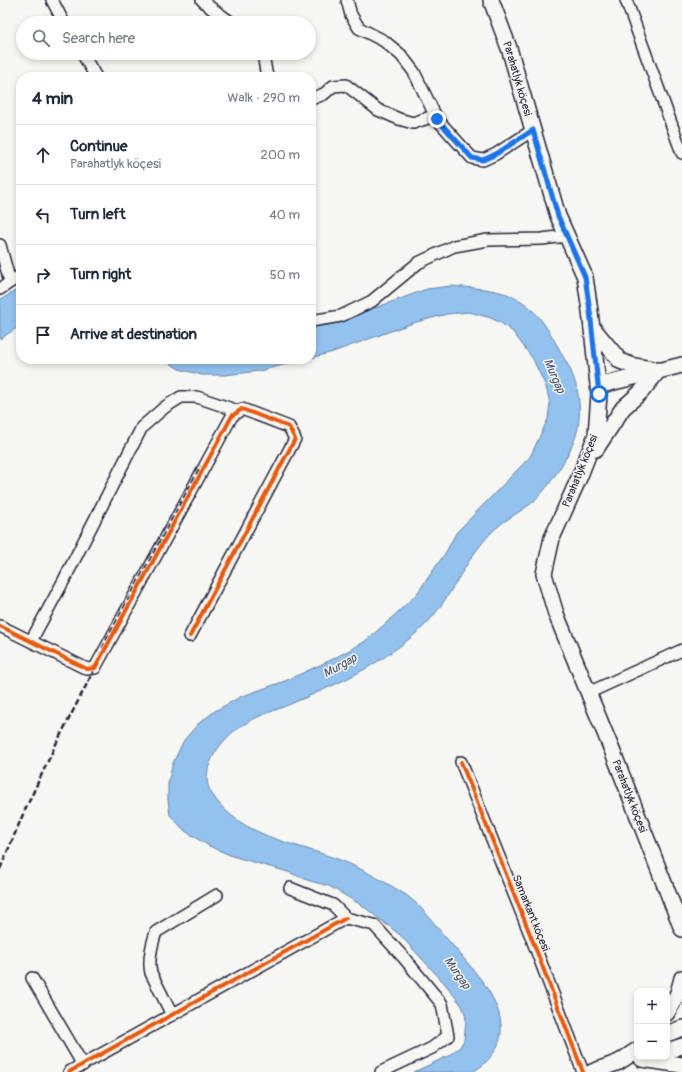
<!DOCTYPE html>
<html lang="en">
<head>
<meta charset="utf-8">
<style>
  :root { --surface:#fff; --page:#f6f6f7; --text:#1f2937; --muted:#747a83; --line:#e0e1e3 }
  body { margin:0; font-family:Pangolin,sans-serif; background:var(--page); color:var(--text) }
  .controls { position:absolute; right:12px; bottom:12px; display:grid; overflow:hidden; border-radius:8px; box-shadow:0 2px 6px #0003 }
  .controls button { width:36px; height:36px; display:grid; place-items:center; padding:0; border:0; border-bottom:1px solid var(--line); background:var(--surface); color:var(--text); font:20px sans-serif }
  .stop { position:absolute; width:12px; height:12px; margin:-9px; border:3px solid #1a73e8; border-radius:50%; background:#fff }
  .stop.end { background:#1a73e8; border-color:#fff; box-shadow:0 1px 4px #0008 }
  .list { margin:0; padding:0; list-style:none }
  h2 { display:flex; justify-content:space-between; align-items:center; height:52px; margin:0; padding:0 16px; font-size:17px }
  h2 small { font-size:13px; font-weight:400; color:var(--muted) }
  .list li { display:grid; grid-template-columns:26px 1fr auto; gap:12px; align-items:center; box-sizing:border-box; height:60px; padding:0 16px; border-top:1px solid var(--line) }
  .list b { display:block; font-size:15px; white-space:nowrap }
  .list p { margin:0; font-size:13px; white-space:nowrap; color:var(--muted) }
  .list em { font-size:13px; font-style:normal; color:var(--muted) }
  .icon { flex:none; width:22px; height:22px; fill:none; stroke:currentColor; stroke-width:2; stroke-linecap:round; stroke-linejoin:round }
  .map { position:relative; flex:none; width:682px; height:1072px; overflow:hidden }
  .search { position:absolute; background:var(--surface); box-shadow:0 2px 6px #0003; left:16px; top:16px; width:300px; height:44px; display:flex; align-items:center; gap:10px; box-sizing:border-box; padding:0 14px; border-radius:22px; color:var(--muted); font-size:15px }
  .panel { position:absolute; background:var(--surface); box-shadow:0 2px 6px #0003; left:16px; top:72px; width:300px; height:292px; border-radius:16px }
  .map>svg:first-child { display:block }
  .water { fill:#93c2ee; stroke:#6682a6 }
  .lines { fill:none; stroke-linecap:round; stroke-linejoin:round }
  .minor-casing { stroke:#22223b; stroke-width:14 }
  .secondary-casing { stroke:#22223b; stroke-width:18 }
  .minor { stroke:#f6f6f2; stroke-width:11 }
  .secondary { stroke:#f6f6f2; stroke-width:15 }
  .rail { stroke:#22223b; stroke-width:2.5; stroke-dasharray:6 3; stroke-linecap:butt }
  .cycleway-casing { stroke:#f6f6f2; stroke-width:6 }
  .cycleway { stroke:#e8590c; stroke-width:4 }
  .route { stroke:#1a73e8; stroke-width:5 }
  .labels { text-anchor:middle; dominant-baseline:central; stroke-width:3; stroke-linejoin:round; paint-order:stroke }
  .street-label { font-size:11px; fill:#22223b; stroke:#f6f6f2 }
  .water-label { font-size:12px; font-style:italic; fill:#445271; stroke:#f6f6f2 }
</style>
</head>
<body>
<div class="map">
<svg width="682" height="1072" viewBox="0 0 682 1072">
  <rect width="100%" height="100%" fill="#f6f6f2"/>
  <filter id="ink" filterUnits="userSpaceOnUse"><feTurbulence type="fractalNoise" baseFrequency=".025" numOctaves="2"/><feDisplacementMap in="SourceGraphic" scale="8" xChannelSelector="R" yChannelSelector="G"/><feConvolveMatrix kernelMatrix="1 2 1 2 8 2 1 2 1" color-interpolation-filters="sRGB"/></filter>
  <g filter="url(#ink)">
    <g class="water">
      <path d="M451 286C471 288 495 288 514 297 539 309 552 336 565 360 577 379 582 404 578 427 575 448 549 488 533 502 521 512 507 518 496 528 492 532 487 537 483 542 461 568 449 601 425 625 412 638 395 650 380 660 352 678 319 692 288 705 269 713 255 716 237 729 219 742 197 772 212 794 241 839 299 843 345 862 366 871 387 883 406 895 420 905 431 919 441 932 455 948 469 964 482 981 498 1003 511 1033 491 1056 487 1062 478 1070 471 1072 467 1072 463 1072 459 1072 444 1072 429 1072 414 1072L448 1056 460 1047 464 1040 466 1021 465 1013 462 1006 446 985 400 935 363 906 329 886 310 881 288 872 232 856 209 846 185 831 170 815 168 800V783L173 763 184 740 198 724 215 711 240 697 285 681 331 660 364 642 384 625 416 595 446 552 456 533 530 457 548 419 550 403 546 387 533 359 513 332 501 323 491 318 469 312 447 314 413 323 333 352 311 358V328L345 319 427 289Z"/>
      <path d="M21 288V325L0 339V300L15 291Z"/>
      <path d="M164 359H307L259 371 225 375H202L179 369Z"/>
    </g>
    <g class="lines">
      <g class="minor-casing">
        <g id="minor">
          <path d="M52 0 64 23"/>
          <path d="M202 0 211 8 232 23"/>
          <path d="M347 0 351 15 359 28 384 41 401 55 414 72 437 119"/>
          <path d="M626 0 682 153"/>
          <path d="M82 53 96 77"/>
          <path d="M263 53 266 72 268 77"/>
          <path d="M311 99 324 94 333 86 346 85 378 110 399 119 413 123 431 117 437 119 472 158 483 160 496 154 533 130"/>
          <path d="M0 245 10 282"/>
          <path d="M0 289 21 275"/>
          <path d="M311 321 341 316 372 301 418 263 454 246 488 240 542 239 566 236"/>
          <path d="M0 626 87 669 95 668 232 416 242 409 289 427 295 439 190 636"/>
          <path d="M31 641 64 580 142 427 165 407 181 397H197L238 411"/>
          <path d="M588 693 682 650"/>
          <path d="M461 762 530 934 583 1072"/>
          <path d="M290 888 333 905 346 918 374 925 404 958 442 1004 448 1036 432 1048 381 1072"/>
          <path d="M32 978 83 1065"/>
          <path d="M172 1015 151 973C148 961 152 944 156 932L217 895"/>
          <path d="M69 1072 346 918"/>
        </g>
      </g>
      <g class="secondary-casing">
        <g id="secondary">
          <path id="s1" d="M491 0 509 48 558 216 585 277 590 311 599 394 596 435 579 478 552 538 544 574 556 614 614 755 682 929"/>
          <path d="M592 327 620 361 634 366 652 369"/>
          <path d="M598 386 682 365"/>
          <path d="M596 449 623 408 641 392 659 370"/>
          <path d="M667 1013 678 993 682 978"/>
          <path d="M667 1034 682 1028"/>
          <path d="M667 1051 682 1046"/>
          <path d="M642 1059 682 1065"/>
          <path d="M592 1072 619 1062 637 1050"/>
        </g>
      </g>
      <use href="#minor" class="minor"/>
      <use href="#secondary" class="secondary"/>
      <path class="rail" d="M0 869 24 812 56 744 91 676 106 641 201 466"/>
      <g class="cycleway-casing">
        <g id="cycleway">
          <path d="M0 626 87 669 95 668 232 416 242 409 289 427 295 439 190 636"/>
          <path d="M461 762 530 934 583 1072"/>
          <path d="M69 1072 346 918"/>
        </g>
      </g>
      <use href="#cycleway" class="cycleway"/>
    </g>
  </g>
  <g class="lines" filter="url(#ink)">
    <path class="route" d="M437 119 472 158 483 160 496 154 533 130 558 216 585 277 590 311 599 394"/>
  </g>
  <g class="labels">
    <g class="street-label">
      <text stroke="none"><textPath href="#s1" startOffset="83">Parahatlyk köçesi</textPath></text>
      <text transform="translate(580 471) rotate(-68)">Parahatlyk köçesi</text>
      <text stroke="none"><textPath href="#s1" startOffset="839">Parahatlyk köçesi</textPath></text>
      <text transform="translate(531 913) rotate(68)">Samarkant köçesi</text>
    </g>
    <g class="water-label">
      <text transform="translate(554 376) rotate(67)">Murgap</text>
      <text transform="translate(340 666) rotate(-29)">Murgap</text>
      <text transform="translate(457 973) rotate(55)">Murgap</text>
    </g>
  </g>
</svg>
<div class="controls">
<button>+</button>
<button>−</button>
</div>
<div class="stop" style="left:599px;top:394px"></div>
<div class="stop end" style="left:437px;top:119px"></div>
<div class="search"><svg class="icon" aria-label="search" viewBox="0 0 24 24"><circle cx="10" cy="10" r="6"/><path d="M15 15l6 6"/></svg>Search here</div>
<section class="panel">
<h2>4 min<small>Walk · 290 m</small></h2>
<ul class="list">
<li><svg class="icon" aria-label="ahead" viewBox="0 0 24 24"><path d="M12 20V5M6 11l6-6 6 6"/></svg><div><b>Continue</b><p>Parahatlyk köçesi</p></div><em>200 m</em></li>
<li><svg class="icon" aria-label="left" viewBox="0 0 24 24"><path d="M17 20v-9H6M10 6l-5 5 5 5"/></svg><div><b>Turn left</b></div><em>40 m</em></li>
<li><svg class="icon" aria-label="right" viewBox="0 0 24 24"><path d="M7 20v-9h11M14 6l5 5-5 5"/></svg><div><b>Turn right</b></div><em>50 m</em></li>
<li><svg class="icon" aria-label="arrive" viewBox="0 0 24 24"><path d="M6 21V4h12l-3 4 3 4H6"/></svg><div><b>Arrive at destination</b></div></li>
</ul>
</section>
</div>
</body>
</html>
